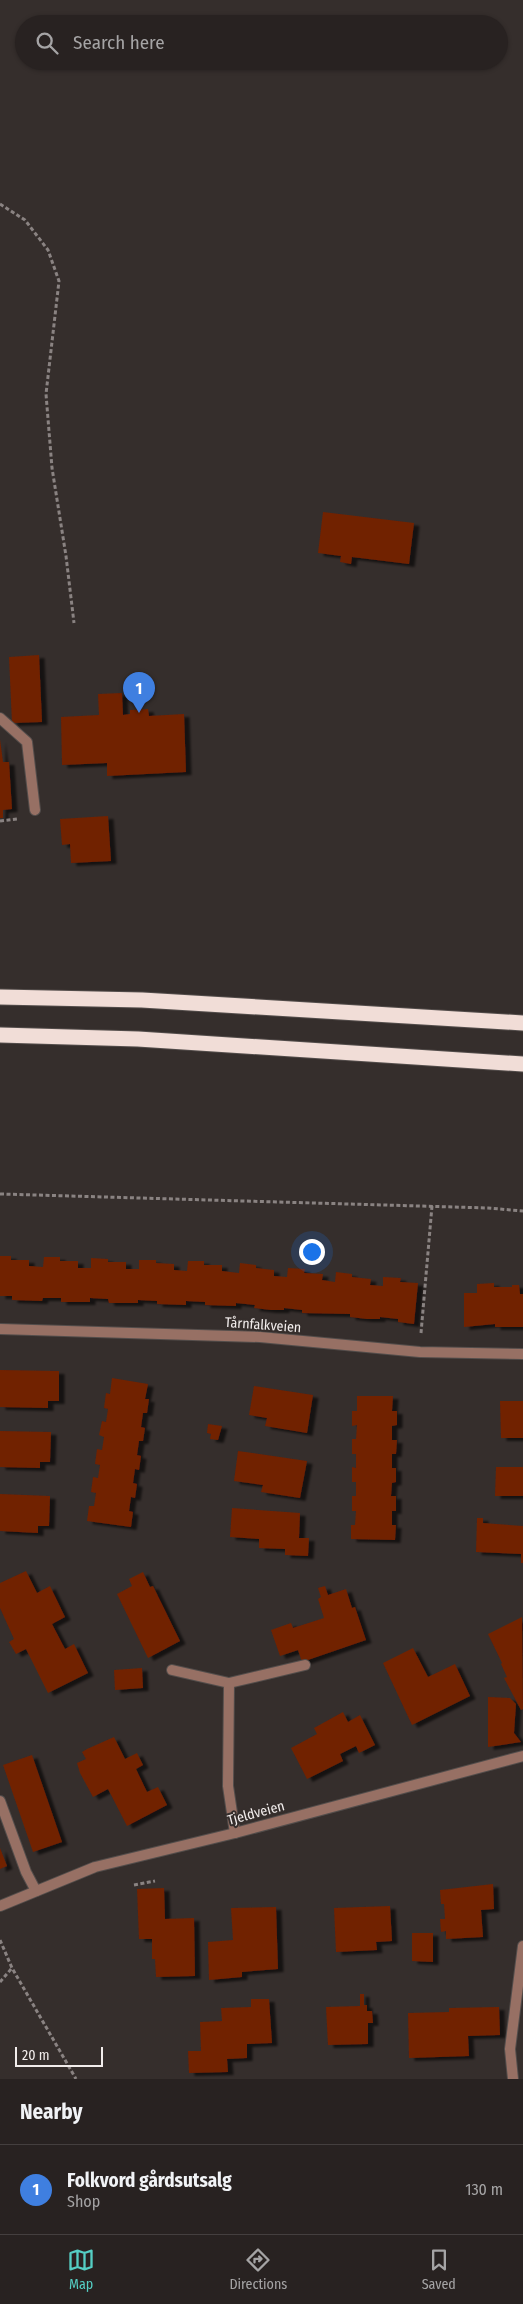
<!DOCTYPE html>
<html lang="en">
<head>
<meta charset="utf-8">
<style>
  :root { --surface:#282221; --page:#342f2e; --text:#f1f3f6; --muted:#a5a4a5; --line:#443f3f; --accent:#55cec4 }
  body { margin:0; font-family:"Fira Sans Condensed",sans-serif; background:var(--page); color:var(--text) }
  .scale { position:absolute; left:15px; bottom:12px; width:88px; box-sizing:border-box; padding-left:5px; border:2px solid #f2edec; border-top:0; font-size:14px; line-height:18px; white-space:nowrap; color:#f2edec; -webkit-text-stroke:4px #352e2c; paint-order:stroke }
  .you { position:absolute; left:311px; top:1251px; width:18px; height:18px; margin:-12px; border:4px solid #fff; border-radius:50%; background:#1a73e8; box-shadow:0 0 0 8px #1a73e833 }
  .badge { display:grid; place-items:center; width:32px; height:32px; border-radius:50%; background:var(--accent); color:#fff; font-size:16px; font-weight:700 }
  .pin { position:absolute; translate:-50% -41px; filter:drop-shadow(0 1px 2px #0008) }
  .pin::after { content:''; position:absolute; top:26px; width:18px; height:15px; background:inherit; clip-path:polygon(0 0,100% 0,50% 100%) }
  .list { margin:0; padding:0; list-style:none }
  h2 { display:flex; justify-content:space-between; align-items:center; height:65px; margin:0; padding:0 20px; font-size:21px }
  h2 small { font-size:16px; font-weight:400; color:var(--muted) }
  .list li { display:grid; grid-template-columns:32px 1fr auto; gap:15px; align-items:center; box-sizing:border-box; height:90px; padding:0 20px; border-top:1px solid var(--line) }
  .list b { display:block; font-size:19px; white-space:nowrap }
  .list p { margin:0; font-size:16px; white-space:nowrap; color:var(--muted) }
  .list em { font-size:16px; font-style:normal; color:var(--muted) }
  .icon { flex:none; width:28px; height:28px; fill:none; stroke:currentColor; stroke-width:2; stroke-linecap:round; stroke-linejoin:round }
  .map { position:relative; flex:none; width:523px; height:2079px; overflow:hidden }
  .search { position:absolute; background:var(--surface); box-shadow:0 1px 4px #0004; left:15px; right:15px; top:15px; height:55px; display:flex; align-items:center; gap:12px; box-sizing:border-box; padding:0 18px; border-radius:28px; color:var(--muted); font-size:19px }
  .sheet { height:155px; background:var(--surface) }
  nav { display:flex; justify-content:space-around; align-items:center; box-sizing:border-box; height:70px; border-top:1px solid var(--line); background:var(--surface); font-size:14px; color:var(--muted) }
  nav a { display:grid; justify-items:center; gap:2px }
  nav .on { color:var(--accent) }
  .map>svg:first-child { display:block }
  .building { fill:#712103; filter:url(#shadow) }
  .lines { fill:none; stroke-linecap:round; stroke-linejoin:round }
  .lane-casing { stroke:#534d4b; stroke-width:12 }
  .street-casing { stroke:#534d4b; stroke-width:12 }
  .highway-casing { stroke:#534d4b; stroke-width:17 }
  .path { stroke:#8a8382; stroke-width:3; stroke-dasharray:4 2.5; stroke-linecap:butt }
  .lane { stroke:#977064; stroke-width:10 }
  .street { stroke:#977064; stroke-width:10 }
  .highway { stroke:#f1ddd7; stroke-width:15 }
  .labels { text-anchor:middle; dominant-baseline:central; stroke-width:4; stroke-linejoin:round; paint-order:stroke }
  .street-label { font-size:14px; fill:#f2edec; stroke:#352e2c }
</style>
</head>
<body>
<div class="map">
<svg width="523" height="2079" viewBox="0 0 523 2079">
  <defs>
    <filter id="shadow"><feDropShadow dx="5.5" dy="3" stdDeviation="1" flood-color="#0009"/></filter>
  </defs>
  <rect width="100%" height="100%" fill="#352e2c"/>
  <g class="building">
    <path d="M323 512 414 523 409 564 352 557 351 564 340 562 341 556 318 553Z"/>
    <path d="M39 655 42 722 12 723 9 657Z"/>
    <path d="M122 693 123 715 130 714V710L148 709 149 716 184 714 186 772 107 776V763L62 765 61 717 99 715 98 694Z"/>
    <path d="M0 739 3 762H9L12 809 3 810V818H0Z"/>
    <path d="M108 816 111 861 71 863 70 844 62 845 60 819Z"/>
    <path d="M0 1256H11V1260H29V1266L43 1267 44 1257H60V1261H78V1268H91V1258L108 1259V1262H126V1269H139V1260H156V1263L174 1264V1270L187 1271 188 1261H204V1265H222V1271L239 1273 240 1263 256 1265V1268L274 1270V1276L287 1277 288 1268 305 1269 304 1273 323 1274 322 1280 335 1282 336 1272 352 1274V1277L371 1279 370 1285 383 1286V1277L401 1278 400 1282 418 1283 414 1324 398 1322V1319L380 1317V1319H367L350 1317V1314L302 1313V1310L284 1308V1310H271L254 1308 255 1305 236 1303V1306L205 1305V1302L186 1301V1305L157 1304V1301L138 1300V1303H109L108 1299 90 1298V1302H61V1298H43L42 1301 12 1300V1296H0Z"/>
    <path d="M494 1283V1287H512V1285H519L520 1294H523V1327H495V1324L464 1327V1293H477V1284Z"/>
    <path d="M0 1370 59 1371V1401H48V1408L0 1407Z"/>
    <path d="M112 1378 148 1384 145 1399H149L147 1413H143L141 1427 145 1428 143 1441H139L137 1455 141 1456 139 1470 135 1469 133 1483 137 1484 135 1498 131 1497 129 1511 133 1512 131 1527 87 1521 89 1506H94L96 1493 91 1492 93 1477 98 1478 100 1465 95 1464 97 1449 102 1450 104 1437 99 1435 102 1421 106 1422 108 1409 104 1408 106 1393 110 1394Z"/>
    <path d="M254 1386 313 1395 307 1433 265 1426 267 1418 249 1415Z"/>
    <path d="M357 1396H393L392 1411H397V1425L392 1426V1440H397L396 1454H392V1468H396V1482L392 1483 391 1496H396V1511H392V1525H396L395 1540 351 1539V1525H355L356 1511H352V1496H356V1482H352V1467L356 1468V1454H352V1439H356L357 1425 352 1426V1411H357Z"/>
    <path d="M500 1401H523V1438H501Z"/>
    <path d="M208 1424 222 1426 218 1440 210 1439 211 1434 207 1433Z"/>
    <path d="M0 1431 51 1432 50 1462H40V1468L0 1467Z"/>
    <path d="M238 1451 307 1461 300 1498 261 1492 263 1485 234 1481Z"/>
    <path d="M496 1467H523V1496H495Z"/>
    <path d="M0 1494 50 1496 49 1526H38V1533L0 1531Z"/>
    <path d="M232 1508 300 1513 299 1538H309L308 1556 285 1555V1549L259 1548V1539L230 1537Z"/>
    <path d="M477 1518H483V1523L523 1526V1563H521V1554L476 1552Z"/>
    <path d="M26 1571 37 1593 50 1586 65 1617 52 1624 65 1649 74 1644 88 1673 48 1693 26 1649 16 1654 9 1642 14 1639 0 1608V1583Z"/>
    <path d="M143 1572 150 1587 153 1586 180 1641 148 1658 117 1594 132 1586 129 1579Z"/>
    <path d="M325 1586 328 1595 346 1589 352 1608 355 1607 366 1640 302 1662 298 1650 280 1656 271 1630 291 1623 293 1628 324 1618 318 1599 321 1597 318 1588Z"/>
    <path d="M522 1617 523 1709 521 1710 504 1678 507 1677 501 1664 502 1663 488 1634Z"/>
    <path d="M413 1648 428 1677 455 1664 470 1696 412 1725 383 1663Z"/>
    <path d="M142 1668 143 1688 115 1690 114 1670Z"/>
    <path d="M488 1697 510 1698 516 1704 514 1733 521 1742 488 1747Z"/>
    <path d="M343 1712 348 1722 360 1715 375 1745 359 1753 356 1746 340 1754 343 1761 307 1779 291 1748 317 1734 314 1728Z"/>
    <path d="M114 1737 125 1759 137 1753 143 1765 136 1769 147 1792 158 1787 167 1805 127 1826 108 1789 93 1797 80 1773 77 1763 86 1759 82 1752 87 1749Z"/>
    <path d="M32 1755 62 1842 33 1852 3 1765Z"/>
    <path d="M0 1848 7 1866 0 1869Z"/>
    <path d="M493 1884 494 1909 481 1910 483 1937 446 1939V1931L441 1932 440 1919H445L444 1904H441L440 1890Z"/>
    <path d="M164 1888 165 1919 194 1918 195 1976 156 1977 155 1959H152V1939H139L137 1889Z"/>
    <path d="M390 1906 392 1941 376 1942 377 1950 336 1952 334 1908Z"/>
    <path d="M276 1907 278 1969 242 1972V1977L209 1980 208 1942 233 1940 231 1908Z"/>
    <path d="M412 1933H433V1962L412 1961Z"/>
    <path d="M360 1994H364V2005H367V2011H372L373 2023H368V2044L328 2045 326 2007 360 2006Z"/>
    <path d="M251 1999H269L272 2043 247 2044V2058L227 2059 228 2072 189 2073 188 2051H201L200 2022 222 2021 221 2008 251 2007Z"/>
    <path d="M499 2007 500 2035 468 2036 469 2056 409 2058 408 2013 449 2012V2008Z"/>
  </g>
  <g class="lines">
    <g class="lane-casing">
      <g id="lane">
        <path d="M0 718 27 742 35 810"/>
        <path d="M172 1670 229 1683 228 1786 235 1833"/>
        <path d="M229 1683 305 1665"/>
        <path d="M0 1801 26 1872 36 1891"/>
      </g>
    </g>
    <g class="street-casing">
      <g id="street">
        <path d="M0 1329 260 1337 420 1352 523 1354"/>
        <path d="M0 1906 95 1867 235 1833 523 1756"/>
        <path d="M513 2079 510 2049 523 1946"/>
      </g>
    </g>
    <g class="highway-casing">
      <g id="highway">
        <path d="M0 997 142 1000 523 1023"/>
        <path d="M0 1035 138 1039 523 1064"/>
      </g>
    </g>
    <g class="path">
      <path d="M0 204 25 220 48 250 59 281 46 394 52 468 66 556 74 623"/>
      <path d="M0 821 17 819"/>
      <path d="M0 1194 488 1208 523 1211"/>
      <path d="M421 1333 432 1206"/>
      <path d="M134 1885 155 1881"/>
      <path d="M0 1940 12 1968 76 2079"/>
      <path d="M0 1982 12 1968"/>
    </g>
    <use href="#lane" class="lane"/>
    <use href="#street" class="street"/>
    <use href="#highway" class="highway"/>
  </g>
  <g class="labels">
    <g class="street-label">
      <text transform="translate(263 1325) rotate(4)">Tårnfalkveien</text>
      <text transform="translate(256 1813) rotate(-15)">Tjeldveien</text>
    </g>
  </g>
</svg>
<div class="scale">20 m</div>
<div class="you"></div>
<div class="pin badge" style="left:139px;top:713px;background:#3f7fe0">1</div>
<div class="search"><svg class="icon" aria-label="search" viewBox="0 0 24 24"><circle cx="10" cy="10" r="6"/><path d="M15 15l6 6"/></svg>Search here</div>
</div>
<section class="sheet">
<h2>Nearby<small></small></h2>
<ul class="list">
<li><span class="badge" style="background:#3f7fe0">1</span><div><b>Folkvord gårdsutsalg</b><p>Shop</p></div><em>130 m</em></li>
</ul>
</section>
<nav>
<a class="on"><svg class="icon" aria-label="map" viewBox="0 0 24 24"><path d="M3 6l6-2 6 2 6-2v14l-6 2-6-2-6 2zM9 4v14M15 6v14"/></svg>Map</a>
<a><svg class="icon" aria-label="directions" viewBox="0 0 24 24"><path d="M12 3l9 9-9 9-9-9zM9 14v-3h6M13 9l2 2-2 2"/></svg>Directions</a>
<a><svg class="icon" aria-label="saved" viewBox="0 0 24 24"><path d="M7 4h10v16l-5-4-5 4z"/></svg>Saved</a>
</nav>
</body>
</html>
